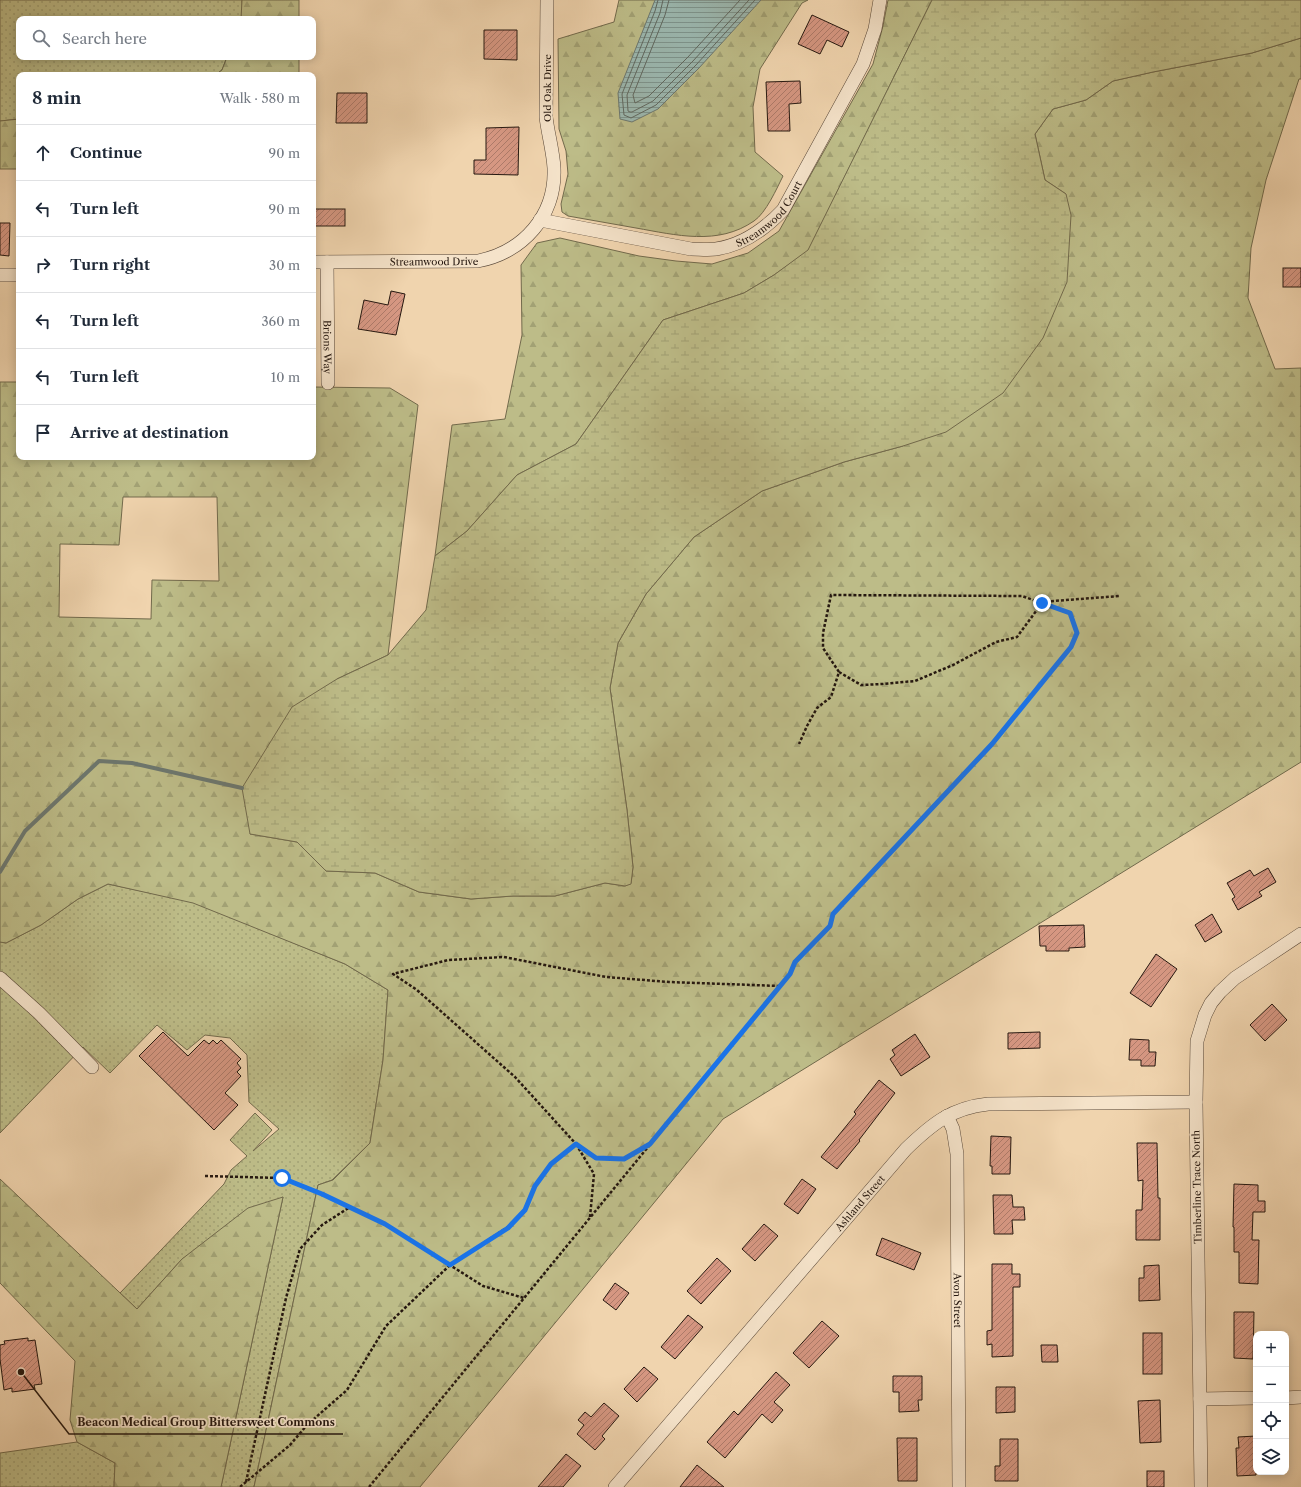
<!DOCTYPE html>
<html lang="en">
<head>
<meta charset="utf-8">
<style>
  :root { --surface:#fff; --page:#f6f6f7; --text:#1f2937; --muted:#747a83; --line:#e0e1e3 }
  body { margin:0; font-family:"Libre Caslon Text",serif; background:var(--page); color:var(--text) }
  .controls { position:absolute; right:12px; bottom:12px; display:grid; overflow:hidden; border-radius:8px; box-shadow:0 2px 10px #0003 }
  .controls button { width:36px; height:36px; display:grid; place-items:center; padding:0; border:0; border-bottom:1px solid var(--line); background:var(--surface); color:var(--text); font:20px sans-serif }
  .stop { position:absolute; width:12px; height:12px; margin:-9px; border:3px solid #1a73e8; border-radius:50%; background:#fff }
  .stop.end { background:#1a73e8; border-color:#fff; box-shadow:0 1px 4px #0008 }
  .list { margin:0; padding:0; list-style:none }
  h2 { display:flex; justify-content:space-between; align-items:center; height:52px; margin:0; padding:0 16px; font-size:17px }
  h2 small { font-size:13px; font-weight:400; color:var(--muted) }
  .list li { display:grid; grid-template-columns:26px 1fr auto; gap:12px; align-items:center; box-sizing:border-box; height:56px; padding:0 16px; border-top:1px solid var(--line) }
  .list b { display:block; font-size:15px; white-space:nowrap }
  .list em { font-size:13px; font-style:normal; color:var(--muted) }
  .icon { flex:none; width:22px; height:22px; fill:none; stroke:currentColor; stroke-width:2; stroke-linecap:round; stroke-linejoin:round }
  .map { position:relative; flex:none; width:1301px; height:1487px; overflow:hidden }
  .search { position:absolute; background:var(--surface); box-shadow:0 2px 10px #0003; left:16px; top:16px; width:300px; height:44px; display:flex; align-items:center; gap:10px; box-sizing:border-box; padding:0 14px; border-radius:8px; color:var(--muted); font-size:15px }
  .panel { position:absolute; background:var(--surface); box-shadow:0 2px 10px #0003; left:16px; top:72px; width:300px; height:388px; border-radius:8px }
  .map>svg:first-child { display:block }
  .grass { fill:url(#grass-dots); stroke:#726a4c }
  .forest { fill:url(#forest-firs); stroke:#726a4c; fill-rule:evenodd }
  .wetland { fill:url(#wetland-marsh); stroke:#726a4c }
  .water { fill:url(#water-rules); stroke:#6c776f }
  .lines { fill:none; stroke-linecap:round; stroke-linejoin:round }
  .shore { stroke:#606860; stroke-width:1 }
  .stream { stroke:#6c776f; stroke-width:4 }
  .building { fill:url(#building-hatch); stroke:#261810 }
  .minor-casing { stroke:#584738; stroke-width:14 }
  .path { stroke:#261810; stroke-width:2.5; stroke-dasharray:3 2; stroke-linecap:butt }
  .minor { stroke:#f5e3ca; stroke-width:13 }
  .route { stroke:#1a73e8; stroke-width:5 }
  .labels { text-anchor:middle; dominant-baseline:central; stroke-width:3.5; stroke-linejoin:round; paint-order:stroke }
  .street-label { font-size:10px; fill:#261810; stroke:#f5e3ca }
  .leader { fill:none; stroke:#261810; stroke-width:1.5 }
  .callout-dot { fill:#261810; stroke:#f5e3ca; stroke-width:1.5 }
  .callout-label { font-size:11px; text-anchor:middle; font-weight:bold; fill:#261810; stroke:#f5e3ca; stroke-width:3.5; stroke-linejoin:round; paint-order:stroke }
</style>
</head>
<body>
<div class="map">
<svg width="1301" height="1487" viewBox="0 0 1301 1487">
  <defs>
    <pattern id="grass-dots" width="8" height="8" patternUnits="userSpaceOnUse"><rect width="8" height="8" fill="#bdbc88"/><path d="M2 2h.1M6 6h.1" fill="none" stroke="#a2a174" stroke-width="1.8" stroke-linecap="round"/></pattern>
    <pattern id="forest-firs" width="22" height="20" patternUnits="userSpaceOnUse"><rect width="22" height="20" fill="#bdbc88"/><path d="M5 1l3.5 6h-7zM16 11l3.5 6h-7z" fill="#a2a174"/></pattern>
    <pattern id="wetland-marsh" width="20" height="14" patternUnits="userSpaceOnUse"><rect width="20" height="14" fill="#bdbc88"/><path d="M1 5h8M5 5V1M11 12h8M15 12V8" fill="none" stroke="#a2a174"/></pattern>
    <pattern id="water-rules" width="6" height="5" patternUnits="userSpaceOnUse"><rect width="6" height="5" fill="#9bb7af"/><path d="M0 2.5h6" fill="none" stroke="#7e948d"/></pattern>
    <pattern id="building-hatch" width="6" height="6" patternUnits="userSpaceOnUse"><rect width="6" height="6" fill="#d69782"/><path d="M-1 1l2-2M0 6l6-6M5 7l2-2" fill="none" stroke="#ad7a69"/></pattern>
  </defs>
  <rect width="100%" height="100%" fill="#f0d4ae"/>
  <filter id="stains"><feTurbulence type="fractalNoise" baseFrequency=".005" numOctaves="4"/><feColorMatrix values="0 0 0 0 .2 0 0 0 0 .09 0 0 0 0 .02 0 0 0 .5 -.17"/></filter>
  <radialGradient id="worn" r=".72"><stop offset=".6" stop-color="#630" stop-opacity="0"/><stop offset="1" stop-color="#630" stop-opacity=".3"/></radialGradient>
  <g class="grass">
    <path d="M0 0H242V17L241 19H19V57H227L222 70 215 75H19V119L0 121Z"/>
    <path d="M108 884 193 902 345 964 388 990 383 1060 370 1143 332 1180 318 1185 254 1487H221L283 1197 182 1259 137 1309 120 1293 224 1184 231 1170 247 1156 230 1140 255 1113 272 1130 253 1151 279 1129 249 1102 247 1055 230 1038 205 1035 187 1050 157 1025 110 1073 83 1047 0 1133V942L6 943 41 925 78 899Z"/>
    <path d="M77 1442 115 1463 114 1487H0V1453Z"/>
  </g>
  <g class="forest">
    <path d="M242 0H299V19H241Z"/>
    <path d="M619 0H808L802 3 760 69 753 107 755 152 783 176C777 188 766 213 754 221 718 246 676 235 636 228 613 224 591 220 568 216L562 212 561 204 568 174 566 151 559 129 558 39 614 22Z"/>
    <path d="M888 0H932L808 251 774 275 744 293 663 320 576 444 517 475 467 531 435 556 452 425 505 419 522 335 521 265 537 243 560 238 639 256 676 261 712 264 748 253 779 231 873 64 883 26Z"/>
    <path d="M1301 38V79H1299L1266 180 1251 248 1248 298 1275 369 1301 368V762L723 1119 420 1487H254L318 1185 333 1180 370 1143 383 1060 388 990 345 964 193 903 108 884 78 899 41 925 6 943 0 942V382H19V457H313V387L390 388 418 405 388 655 337 679 250 834 297 842 326 871 375 873 419 892 471 899 513 896H555L605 883 625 886 631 883 633 867 627 810 610 688 618 643 646 594 694 537 762 491 844 462 903 446 1066 194 1045 180 1035 134 1053 109 1086 100 1113 81 1153 72 1252 53ZM123 497H217L219 581 152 580 151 619 59 617 60 544 119 545Z"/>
    <path d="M227 57H299V75H215L222 70Z"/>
    <path d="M19 119V169H0V121Z"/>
    <path d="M0 1179 137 1309 182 1259 248 1208 283 1197 221 1487H114L115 1463 77 1442 70 1420 75 1361 0 1283Z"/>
  </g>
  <path class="wetland" d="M932 0H1301V38L1252 53 1153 72 1113 81 1086 100 1053 109 1035 134 1045 180 1066 194 1071 215 1067 282 1043 338 1003 393 946 432 903 446 844 462 762 491 694 537 646 594 618 643 610 688 627 810 633 867 631 884 625 886 605 883 555 896H513L471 899 419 892 375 873 326 871 297 842 250 834 242 788 292 707 337 679 388 655 426 610 435 556 467 531 517 475 576 444 663 320 744 293 774 275 808 250Z"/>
  <path class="water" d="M655 0H761L699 68 658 109 632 122 620 119 618 93Z"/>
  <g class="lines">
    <g class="shore">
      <path d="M658 0 655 11 622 94 624 115 631 118 656 105 696 65 755 0"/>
      <path d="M663 0 660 13 627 95 628 111 630 112H632L653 101 693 61 749 0"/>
      <path d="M669 0 665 15 633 95 635 103 649 96 688 57 740 0"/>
    </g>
    <path class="stream" d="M0 872 25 831 99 761 132 763 242 788"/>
  </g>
  <g class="building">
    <path d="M812 15 849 32 842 47 827 40 820 54 798 44Z"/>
    <path d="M484 30H517V60L484 59Z"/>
    <path d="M800 81 801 103 789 104 790 131H768L766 82Z"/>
    <path d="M337 93H367V123H336Z"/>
    <path d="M519 127 518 175 474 174V160H486V128Z"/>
    <rect x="313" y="209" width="32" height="17"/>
    <path d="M0 223H10L9 256 0 255Z"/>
    <rect x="1283" y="268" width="18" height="19"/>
    <path d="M391 291 405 294 396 335 358 329 364 300 388 305Z"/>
    <path d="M1268 868 1276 882 1259 892 1262 896 1238 910 1232 899 1235 897 1227 883 1250 870 1254 876Z"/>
    <path d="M1212 914 1222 932 1205 942 1195 925Z"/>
    <path d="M1084 925 1085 947 1069 948V951H1046V946H1040L1039 926Z"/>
    <path d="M1156 954 1177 969 1151 1007 1130 993Z"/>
    <path d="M1272 1004 1287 1020 1265 1041 1250 1025Z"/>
    <path d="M163 1032 188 1056 204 1040 209 1044 213 1040 217 1044 221 1040 241 1059 237 1063 241 1068 237 1072 241 1076 225 1093 238 1105 214 1130 139 1056Z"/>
    <path d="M1040 1032V1048L1008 1049V1033Z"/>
    <path d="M915 1034 930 1057 901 1076 890 1059 895 1055 892 1050Z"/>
    <path d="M1130 1039 1149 1040V1052H1156L1155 1066H1141V1060H1129Z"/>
    <path d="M879 1080 895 1093 859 1140 860 1141 837 1169 821 1157 856 1114 854 1112Z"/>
    <path d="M991 1136 1011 1137 1010 1174H992V1166H990Z"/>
    <path d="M1137 1143H1157L1158 1198H1160V1240H1136V1210H1142L1143 1180 1138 1181Z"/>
    <path d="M802 1179 816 1189 798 1214 784 1204Z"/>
    <path d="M1234 1184 1258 1185V1201H1265V1212H1253L1252 1240H1259L1258 1284 1239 1283V1252H1234V1227H1233Z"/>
    <path d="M993 1195H1012L1013 1207H1024L1025 1220H1012L1013 1234H994Z"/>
    <path d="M764 1224 778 1236 755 1261 742 1249Z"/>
    <path d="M882 1238 921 1253 914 1270 876 1255Z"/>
    <path d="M717 1258 731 1271 701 1304 687 1291Z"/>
    <path d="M992 1264H1012V1274H1020V1287H1013V1356L992 1357V1344L987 1345V1331L992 1330Z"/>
    <path d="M1159 1265 1160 1300 1139 1301V1278H1144V1266Z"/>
    <path d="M615 1283 629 1293 616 1310 603 1300Z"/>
    <path d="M1234 1312H1254L1253 1359 1234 1358Z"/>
    <path d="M688 1315 703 1327 675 1359 661 1347Z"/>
    <path d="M822 1321 839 1336 809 1368 793 1353Z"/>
    <rect x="1143" y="1333" width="19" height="41"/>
    <path d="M28 1338V1341L35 1340 42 1384 34 1385 35 1389 12 1392V1388L4 1390 0 1359V1345L5 1344 4 1341Z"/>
    <path d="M1041 1345H1057L1058 1362H1042Z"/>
    <path d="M644 1367 658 1379 637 1402 624 1389Z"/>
    <path d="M776 1372 790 1385 774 1402 783 1410 772 1423 762 1414 725 1458 707 1442 734 1411 738 1415Z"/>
    <path d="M893 1376H922V1400H918L919 1411 899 1412V1392H893Z"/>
    <path d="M996 1387H1015V1412L996 1413Z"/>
    <path d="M1160 1400 1161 1442 1140 1443 1138 1401Z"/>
    <path d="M604 1403 619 1416 602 1436 605 1439 595 1450 577 1434 584 1425 578 1420 585 1412 591 1417Z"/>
    <path d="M1256 1436V1475L1237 1476 1236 1448H1239L1238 1437Z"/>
    <path d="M897 1438H917V1481H898Z"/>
    <path d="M1000 1439H1018V1481H995V1466H1000Z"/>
    <path d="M566 1454 581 1466 563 1487H538Z"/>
    <path d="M697 1465 724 1487H680Z"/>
    <rect x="1147" y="1471" width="17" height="16"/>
  </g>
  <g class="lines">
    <g class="minor-casing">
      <g id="minor">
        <path id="s1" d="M540 220 691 249C699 249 708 250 716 249 743 245 764 230 783 210L863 64 875 29 880 0"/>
        <path id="s2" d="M313 262 478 261C523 252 556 216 554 168 553 151 548 134 546 117L547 0"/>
        <path id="s3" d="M327 262 328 383"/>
        <path d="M0 275H19"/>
        <path d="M0 978 39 1013 92 1067"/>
        <path id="s4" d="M947 1116 953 1129 957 1154 959 1487"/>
        <path d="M1286 1398 1301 1397"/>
        <path d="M1200 1399 1256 1398"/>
        <path id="s5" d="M615 1487 906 1149C932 1124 951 1108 988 1104L1196 1102"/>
        <path d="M1201 1487 1196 1102 1197 1041 1205 1015 1211 1003 1220 992 1235 978 1301 934"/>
      </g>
    </g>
    <g class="path">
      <path d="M1041 602 1119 596"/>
      <path d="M839 672 861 685 882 684 915 681 953 665 996 642 1017 637 1042 603"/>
      <path d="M205 1176 282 1178 322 1194 385 1224 483 1286 524 1298"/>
      <path d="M590 1217 594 1174 576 1144 597 1158 624 1159 648 1146"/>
      <path d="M246 1482 286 1298 300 1249 322 1225 350 1207"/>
      <path d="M240 1487 290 1445 307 1425 347 1390 386 1326 450 1265 508 1227 525 1210 535 1186 551 1164 576 1144 515 1077 417 990 393 974 448 960 504 957 606 977 669 982 780 986"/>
      <path d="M369 1487 790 974 795 962 830 926 833 914 992 744 1071 647 1077 633 1070 613 1022 596 831 595 823 633V648L839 672 831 697 817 708 807 726 799 744"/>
    </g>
    <use href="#minor" class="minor"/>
  </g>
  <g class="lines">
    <path class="route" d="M282 1178 322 1194 385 1224 450 1265 508 1228 525 1210 535 1186 551 1164 576 1144 596 1158 624 1159 650 1144 790 974 795 962 830 926 833 914 992 744 1071 647 1077 633 1070 613 1042 603"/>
  </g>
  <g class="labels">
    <g class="street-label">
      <text transform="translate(547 88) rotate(-90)">Old Oak Drive</text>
      <text stroke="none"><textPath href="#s1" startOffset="245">Streamwood Court</textPath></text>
      <text stroke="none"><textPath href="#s2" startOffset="121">Streamwood Drive</textPath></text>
      <text stroke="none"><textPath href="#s3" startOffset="85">Brions Way</textPath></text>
      <text transform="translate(1197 1187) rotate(-91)">Timberline Trace North</text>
      <text stroke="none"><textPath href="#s5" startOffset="375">Ashland Street</textPath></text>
      <text stroke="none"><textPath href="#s4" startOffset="186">Avon Street</textPath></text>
    </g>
  </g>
  <path class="leader" d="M21 1372L69 1434H343"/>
  <circle class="callout-dot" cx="21" cy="1372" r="4"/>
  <g class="callout-label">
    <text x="206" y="1426">Beacon Medical Group Bittersweet Commons</text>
  </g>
  <rect width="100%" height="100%" filter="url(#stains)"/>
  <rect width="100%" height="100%" fill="url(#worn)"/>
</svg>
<div class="controls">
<button>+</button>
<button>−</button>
<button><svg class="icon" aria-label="locate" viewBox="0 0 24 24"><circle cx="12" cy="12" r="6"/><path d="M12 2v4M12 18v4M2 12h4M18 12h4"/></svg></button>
<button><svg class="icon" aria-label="layers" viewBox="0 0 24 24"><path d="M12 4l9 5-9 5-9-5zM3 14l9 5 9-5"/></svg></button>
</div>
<div class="stop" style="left:282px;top:1178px"></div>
<div class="stop end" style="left:1042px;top:603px"></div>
<div class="search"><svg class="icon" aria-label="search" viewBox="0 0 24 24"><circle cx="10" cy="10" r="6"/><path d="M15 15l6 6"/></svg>Search here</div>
<section class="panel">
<h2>8 min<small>Walk · 580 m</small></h2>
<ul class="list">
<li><svg class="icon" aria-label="ahead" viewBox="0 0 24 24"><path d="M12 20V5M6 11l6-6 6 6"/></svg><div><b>Continue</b></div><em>90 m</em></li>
<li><svg class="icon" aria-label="left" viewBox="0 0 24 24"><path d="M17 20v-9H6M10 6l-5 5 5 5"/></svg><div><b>Turn left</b></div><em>90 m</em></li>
<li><svg class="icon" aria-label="right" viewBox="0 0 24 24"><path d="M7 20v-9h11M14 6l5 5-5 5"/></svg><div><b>Turn right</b></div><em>30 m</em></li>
<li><svg class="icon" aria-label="left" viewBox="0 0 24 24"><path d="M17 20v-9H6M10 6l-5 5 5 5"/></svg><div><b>Turn left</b></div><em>360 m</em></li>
<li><svg class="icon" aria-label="left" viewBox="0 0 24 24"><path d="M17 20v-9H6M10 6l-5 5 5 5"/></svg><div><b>Turn left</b></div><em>10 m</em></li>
<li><svg class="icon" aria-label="arrive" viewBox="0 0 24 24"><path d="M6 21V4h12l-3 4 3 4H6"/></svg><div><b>Arrive at destination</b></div></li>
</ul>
</section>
</div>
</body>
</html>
